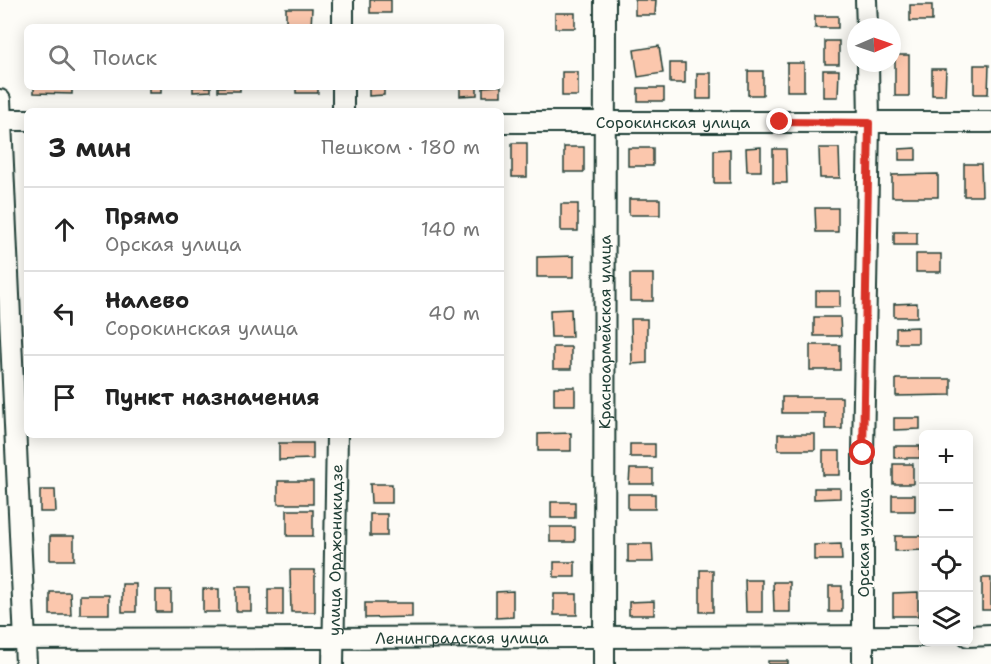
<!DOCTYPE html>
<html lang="ru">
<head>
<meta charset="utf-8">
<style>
  :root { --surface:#fff; --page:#f6f6f6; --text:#222; --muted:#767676; --line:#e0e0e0 }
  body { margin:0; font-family:"Shantell Sans",sans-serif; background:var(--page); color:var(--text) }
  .controls { position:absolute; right:18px; bottom:18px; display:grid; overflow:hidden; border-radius:9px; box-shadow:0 3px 15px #0003 }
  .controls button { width:54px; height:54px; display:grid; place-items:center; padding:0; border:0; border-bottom:2px solid var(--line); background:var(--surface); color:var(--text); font:30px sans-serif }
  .compass { position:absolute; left:847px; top:18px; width:54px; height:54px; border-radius:50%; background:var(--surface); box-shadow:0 3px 15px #0003; rotate:88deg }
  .stop { position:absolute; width:18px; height:18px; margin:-14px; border:4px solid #d93025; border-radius:50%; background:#fff }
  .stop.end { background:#d93025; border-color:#fff; box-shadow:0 2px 6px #0008 }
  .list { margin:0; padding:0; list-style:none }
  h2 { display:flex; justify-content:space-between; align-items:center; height:78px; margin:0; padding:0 24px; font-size:26px }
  h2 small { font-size:20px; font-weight:400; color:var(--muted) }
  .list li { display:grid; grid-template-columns:39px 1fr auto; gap:18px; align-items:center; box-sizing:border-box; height:84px; padding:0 24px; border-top:2px solid var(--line) }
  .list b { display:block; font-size:22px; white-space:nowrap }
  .list p { margin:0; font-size:20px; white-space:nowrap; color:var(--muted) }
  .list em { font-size:20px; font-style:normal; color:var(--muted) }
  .icon { flex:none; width:33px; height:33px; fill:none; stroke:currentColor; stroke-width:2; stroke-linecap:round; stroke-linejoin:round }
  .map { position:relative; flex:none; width:991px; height:664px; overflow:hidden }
  .search { position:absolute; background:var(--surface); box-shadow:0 3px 15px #0003; left:24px; top:24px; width:480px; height:66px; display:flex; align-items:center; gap:15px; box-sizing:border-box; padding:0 21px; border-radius:9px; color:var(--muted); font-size:22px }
  .panel { position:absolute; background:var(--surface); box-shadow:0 3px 15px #0003; left:24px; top:108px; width:480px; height:330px; border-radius:9px }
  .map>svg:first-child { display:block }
  .building { fill:#fbc7ad; stroke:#1f3d34; stroke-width:1.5 }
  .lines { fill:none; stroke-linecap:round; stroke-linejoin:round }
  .minor-casing { stroke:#1f3d34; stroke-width:24 }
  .minor { stroke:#fdfcf7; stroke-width:20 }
  .route { stroke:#d93025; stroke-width:8 }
  .labels { text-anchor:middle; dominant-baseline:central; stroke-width:5; stroke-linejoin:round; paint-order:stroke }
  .street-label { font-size:16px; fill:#1f3d34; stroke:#fdfcf7 }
</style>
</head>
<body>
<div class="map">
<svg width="991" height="664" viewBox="0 0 991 664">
  <rect width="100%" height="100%" fill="#fdfcf7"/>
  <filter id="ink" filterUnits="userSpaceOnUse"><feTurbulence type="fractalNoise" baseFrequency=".0167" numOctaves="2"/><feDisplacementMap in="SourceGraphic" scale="12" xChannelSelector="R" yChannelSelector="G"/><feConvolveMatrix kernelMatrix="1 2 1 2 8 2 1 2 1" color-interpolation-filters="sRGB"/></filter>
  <g filter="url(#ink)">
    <g class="building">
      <rect x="370" y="0" width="21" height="13"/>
      <path d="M635 0H656L655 15H635Z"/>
      <rect x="910" y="5" width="22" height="16"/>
      <path d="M286 8H312L311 27H286Z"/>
      <rect x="555" y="13" width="20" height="15"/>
      <rect x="815" y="16" width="23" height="12"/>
      <rect x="825" y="41" width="14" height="23"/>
      <path d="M659 46 663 73 638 77 634 50Z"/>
      <rect x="895" y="55" width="14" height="41"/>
      <rect x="670" y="63" width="15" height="20"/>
      <rect x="787" y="63" width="17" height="28"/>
      <path d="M974 65H989L988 94H974Z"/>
      <path d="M932 69H946L945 95H932Z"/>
      <path d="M823 70H839L838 97H823Z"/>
      <rect x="748" y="71" width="15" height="24"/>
      <rect x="562" y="72" width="16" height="24"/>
      <rect x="697" y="73" width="14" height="26"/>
      <path d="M501 86V96H483V87Z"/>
      <path d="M34 87H72V94L34 93Z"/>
      <rect x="149" y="87" width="12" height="6"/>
      <path d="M193 87H211V91L193 92Z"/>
      <rect x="218" y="87" width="22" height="4"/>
      <rect x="296" y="87" width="22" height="6"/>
      <path d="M369 87H384V95L369 96Z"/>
      <path d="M460 87H477V95L460 96Z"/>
      <rect x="638" y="88" width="26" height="13"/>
      <rect x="512" y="143" width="15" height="34"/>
      <rect x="564" y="147" width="20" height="25"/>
      <path d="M761 147V171H747L746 148Z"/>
      <rect x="628" y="148" width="25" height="18"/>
      <path d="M819 148H839L840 178H820Z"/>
      <path d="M916 148V160H899V149Z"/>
      <path d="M730 149V183H714V150Z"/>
      <path d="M773 149H786L787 183H773Z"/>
      <path d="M964 164H981L982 196H964Z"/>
      <path d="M938 174V197H892V175Z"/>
      <rect x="629" y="199" width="31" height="16"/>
      <rect x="561" y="204" width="17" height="27"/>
      <path d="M815 208H838V232H816Z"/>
      <rect x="894" y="232" width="23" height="13"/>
      <rect x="916" y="254" width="25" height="18"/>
      <path d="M574 256V277H537V257Z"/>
      <rect x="630" y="274" width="23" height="27"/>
      <rect x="816" y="291" width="24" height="16"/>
      <path d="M917 303V317H894V304Z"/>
      <path d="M571 309 572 337H551L550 310Z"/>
      <path d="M814 317H840L841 336H814Z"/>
      <path d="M631 319H647V363L632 364Z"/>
      <path d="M918 327V343H896V328Z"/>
      <rect x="810" y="345" width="30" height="25"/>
      <rect x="553" y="347" width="18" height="22"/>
      <path d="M896 379H951V395L896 396Z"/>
      <rect x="554" y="387" width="21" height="18"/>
      <path d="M782 397H842V429H825V413H782Z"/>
      <path d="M894 418H920V429L894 430Z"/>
      <path d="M571 433V451H538V434Z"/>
      <rect x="778" y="434" width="37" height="16"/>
      <path d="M279 443H313V459L279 460Z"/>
      <rect x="630" y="444" width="25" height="13"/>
      <rect x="894" y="446" width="26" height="12"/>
      <rect x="823" y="451" width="17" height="24"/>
      <rect x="893" y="464" width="20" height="20"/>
      <path d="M630 469H653V484H629Z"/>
      <rect x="278" y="481" width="35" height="23"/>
      <path d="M370 484H392V503H371Z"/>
      <path d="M814 488H840V498L814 499Z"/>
      <path d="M40 490H55L56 512H40Z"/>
      <rect x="628" y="494" width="27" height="15"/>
      <rect x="892" y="495" width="23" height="16"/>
      <rect x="551" y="502" width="24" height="16"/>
      <rect x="287" y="510" width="26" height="26"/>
      <rect x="370" y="514" width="17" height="22"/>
      <rect x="550" y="527" width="25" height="15"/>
      <rect x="50" y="536" width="24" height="24"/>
      <path d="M895 536H924V550L895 551Z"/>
      <path d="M628 544H652L653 562H628Z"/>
      <path d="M841 544 842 560H814V545Z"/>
      <rect x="554" y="562" width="21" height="15"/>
      <path d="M290 570H315V612H291Z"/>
      <rect x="700" y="570" width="13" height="42"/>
      <rect x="982" y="578" width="9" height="32"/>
      <path d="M745 580H762V612H746Z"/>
      <path d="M773 582H790V612H774Z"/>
      <rect x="122" y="584" width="14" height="28"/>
      <rect x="829" y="586" width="13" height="26"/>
      <rect x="236" y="587" width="15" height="24"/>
      <rect x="203" y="589" width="16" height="23"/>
      <rect x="268" y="589" width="15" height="26"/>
      <rect x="156" y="590" width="15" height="22"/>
      <path d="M513 591V617L496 618V592Z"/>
      <path d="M50 592H70L71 615H50Z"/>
      <path d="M918 592V616H893V593Z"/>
      <rect x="554" y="594" width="23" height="21"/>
      <rect x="80" y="595" width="29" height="19"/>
      <path d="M654 601V615H629V602Z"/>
      <path d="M365 603H412V617L365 618Z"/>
      <rect x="768" y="661" width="20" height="3"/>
    </g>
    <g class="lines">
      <g class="minor-casing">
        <g id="minor">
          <path d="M343 0V27"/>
          <path d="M866 0 867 27"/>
          <path d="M343 87V111"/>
          <path d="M0 100 26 664"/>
          <path d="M0 120H27"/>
          <path id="s1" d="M501 122H991"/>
          <path d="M968 636 991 635"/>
          <path id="s2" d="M0 639 924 636"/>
          <path id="s3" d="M333 664 337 435"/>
          <path id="s4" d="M604 664 605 0"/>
          <path d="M863 664V453L869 123 868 63"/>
        </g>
      </g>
      <use href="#minor" class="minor"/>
    </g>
  </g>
  <g class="lines" filter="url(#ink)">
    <path class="route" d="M780 122 869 123 863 453"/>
  </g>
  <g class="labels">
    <g class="street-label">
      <text stroke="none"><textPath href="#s1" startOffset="172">Сорокинская улица</textPath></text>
      <text stroke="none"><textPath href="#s4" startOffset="332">Красноармейская улица</textPath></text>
      <text transform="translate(863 543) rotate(-90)">Орская улица</text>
      <text stroke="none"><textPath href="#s3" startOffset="114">улица Орджоникидзе</textPath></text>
      <text stroke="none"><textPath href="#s2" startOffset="462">Ленинградская улица</textPath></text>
    </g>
  </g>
</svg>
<div class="controls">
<button>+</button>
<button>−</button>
<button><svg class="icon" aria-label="locate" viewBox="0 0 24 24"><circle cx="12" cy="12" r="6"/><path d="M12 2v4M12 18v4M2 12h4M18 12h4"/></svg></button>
<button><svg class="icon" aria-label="layers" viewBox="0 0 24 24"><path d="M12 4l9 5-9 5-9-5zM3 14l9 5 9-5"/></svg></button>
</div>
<svg class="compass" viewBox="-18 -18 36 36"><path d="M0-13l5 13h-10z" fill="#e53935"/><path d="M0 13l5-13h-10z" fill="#767676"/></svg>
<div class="stop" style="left:863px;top:453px"></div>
<div class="stop end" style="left:780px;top:122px"></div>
<div class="search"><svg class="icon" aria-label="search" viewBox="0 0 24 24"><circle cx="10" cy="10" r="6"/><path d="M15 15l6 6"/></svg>Поиск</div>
<section class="panel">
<h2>3 мин<small>Пешком · 180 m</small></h2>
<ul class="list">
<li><svg class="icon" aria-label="ahead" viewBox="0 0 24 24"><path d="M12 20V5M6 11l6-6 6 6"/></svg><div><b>Прямо</b><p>Орская улица</p></div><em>140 m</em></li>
<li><svg class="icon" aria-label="left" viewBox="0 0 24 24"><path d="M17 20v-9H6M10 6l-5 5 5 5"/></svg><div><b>Налево</b><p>Сорокинская улица</p></div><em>40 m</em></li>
<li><svg class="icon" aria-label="arrive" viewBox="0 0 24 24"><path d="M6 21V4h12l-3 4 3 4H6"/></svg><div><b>Пункт назначения</b></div></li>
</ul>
</section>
</div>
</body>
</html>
